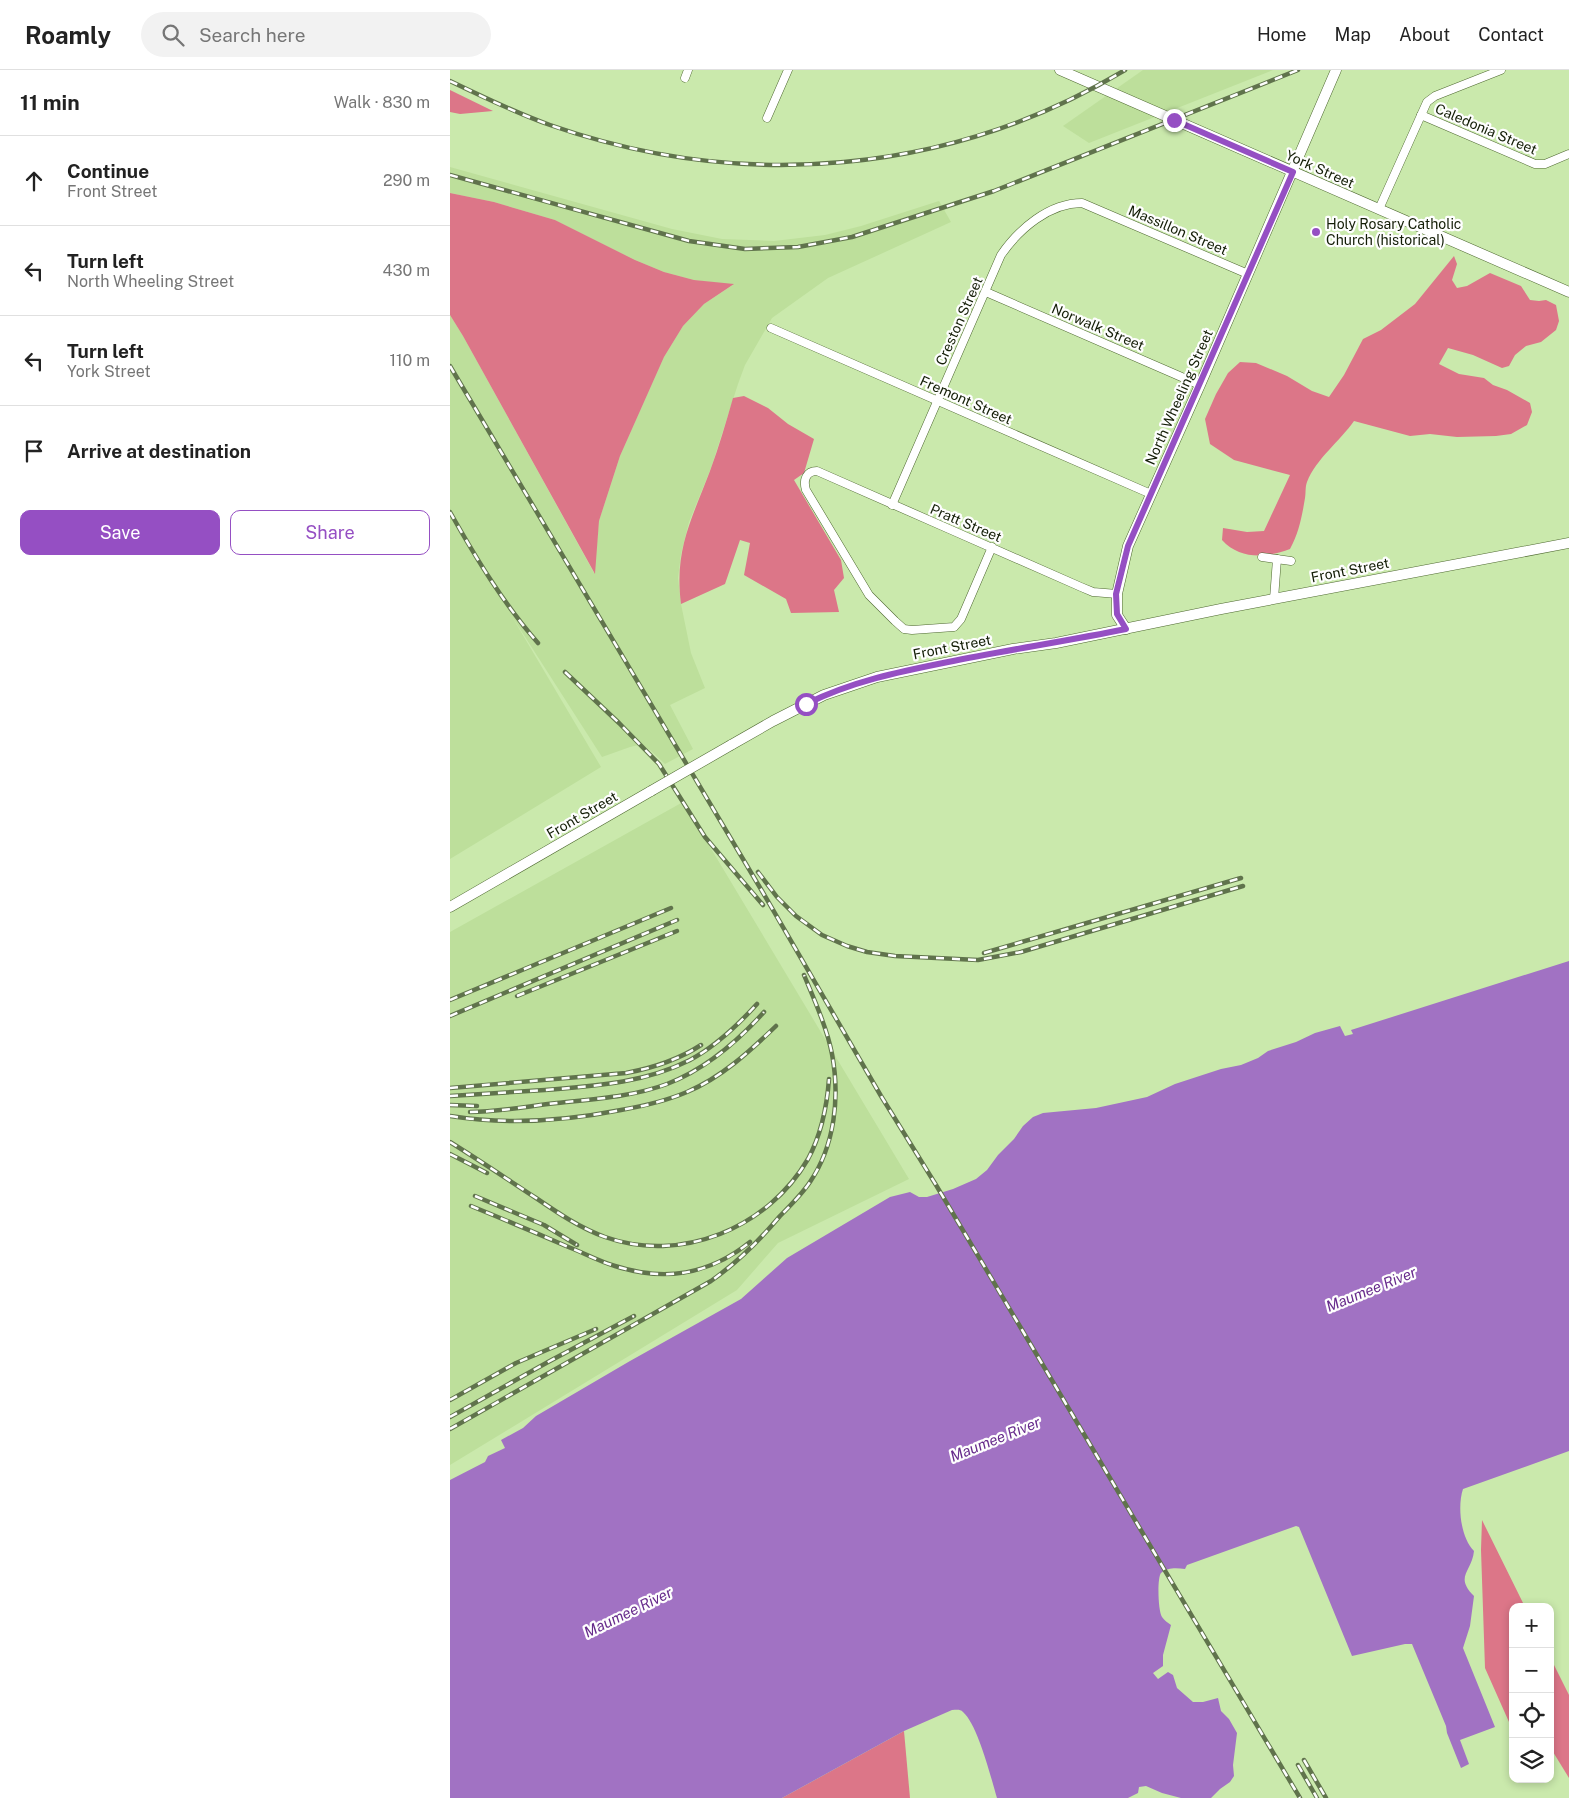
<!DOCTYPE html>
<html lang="en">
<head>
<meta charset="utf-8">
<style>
  :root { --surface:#fff; --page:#f2f2f2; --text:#222; --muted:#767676; --line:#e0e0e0; --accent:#954fc3 }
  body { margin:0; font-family:"Public Sans",sans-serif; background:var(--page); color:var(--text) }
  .controls { position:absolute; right:15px; bottom:15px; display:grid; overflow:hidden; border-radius:10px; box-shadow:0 2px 8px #0003 }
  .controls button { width:45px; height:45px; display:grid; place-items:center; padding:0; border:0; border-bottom:1px solid var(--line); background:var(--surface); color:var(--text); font:25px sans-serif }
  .stop { position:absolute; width:15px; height:15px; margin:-11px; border:4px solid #954fc3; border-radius:50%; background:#fff }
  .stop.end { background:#954fc3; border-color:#fff; box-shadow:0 1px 5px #0008 }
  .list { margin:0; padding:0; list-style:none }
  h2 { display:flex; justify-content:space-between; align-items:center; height:65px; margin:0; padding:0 20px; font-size:21px }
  h2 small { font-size:16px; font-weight:400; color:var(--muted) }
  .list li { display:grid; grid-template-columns:32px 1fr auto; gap:15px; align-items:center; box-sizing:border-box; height:90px; padding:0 20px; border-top:1px solid var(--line) }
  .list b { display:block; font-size:19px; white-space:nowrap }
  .list p { margin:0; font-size:16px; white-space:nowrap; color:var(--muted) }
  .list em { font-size:16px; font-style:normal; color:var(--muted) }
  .actions { display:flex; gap:10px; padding:15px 20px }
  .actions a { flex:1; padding:11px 0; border:1px solid var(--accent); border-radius:10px; text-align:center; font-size:18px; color:var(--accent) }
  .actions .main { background:var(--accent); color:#fff }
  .icon { flex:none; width:28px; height:28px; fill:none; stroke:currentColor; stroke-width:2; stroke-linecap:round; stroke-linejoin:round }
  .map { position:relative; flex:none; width:1119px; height:1728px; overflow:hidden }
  header { display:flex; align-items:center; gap:30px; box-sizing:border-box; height:70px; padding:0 25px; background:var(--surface); border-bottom:1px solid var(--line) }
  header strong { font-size:24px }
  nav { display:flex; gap:28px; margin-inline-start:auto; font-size:18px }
  .search { width:350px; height:45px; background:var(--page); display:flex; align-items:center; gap:12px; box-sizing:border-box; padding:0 18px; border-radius:28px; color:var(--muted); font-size:19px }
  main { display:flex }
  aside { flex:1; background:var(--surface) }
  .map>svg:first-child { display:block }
  .built { fill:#bddf9b }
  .forest { fill:#dc7688 }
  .water { fill:#a172c3 }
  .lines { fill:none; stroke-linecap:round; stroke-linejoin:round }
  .minor-casing { stroke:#4e6830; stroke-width:9 }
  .tertiary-casing { stroke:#4e6830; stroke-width:11 }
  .minor { stroke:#fff; stroke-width:8 }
  .tertiary { stroke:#fff; stroke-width:10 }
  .rail-casing { stroke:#60734c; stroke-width:4.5 }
  .rail { stroke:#fefefe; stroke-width:2.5; stroke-dasharray:8; stroke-linecap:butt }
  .tertiary-bridge-casing { stroke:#4e6830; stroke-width:11; stroke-linecap:butt }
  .tertiary-bridge { stroke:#fff; stroke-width:10 }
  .route { stroke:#954fc3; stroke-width:6 }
  .poi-dot { fill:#954fc3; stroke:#fefefe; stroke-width:2 }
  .labels { text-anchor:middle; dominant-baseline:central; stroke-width:4.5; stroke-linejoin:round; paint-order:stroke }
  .street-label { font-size:14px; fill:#131d06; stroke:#fefefe }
  .poi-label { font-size:14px; fill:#131d06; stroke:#fefefe; text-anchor:start }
  .water-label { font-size:15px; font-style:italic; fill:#672b8c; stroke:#fefefe }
</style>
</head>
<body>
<header>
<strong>Roamly</strong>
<div class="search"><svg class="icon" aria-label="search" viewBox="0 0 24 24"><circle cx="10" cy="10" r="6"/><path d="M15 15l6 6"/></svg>Search here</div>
<nav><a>Home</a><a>Map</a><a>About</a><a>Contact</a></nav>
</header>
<main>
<aside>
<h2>11 min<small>Walk · 830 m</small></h2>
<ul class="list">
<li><svg class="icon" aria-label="ahead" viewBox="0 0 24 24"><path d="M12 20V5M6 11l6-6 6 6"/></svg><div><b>Continue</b><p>Front Street</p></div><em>290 m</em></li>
<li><svg class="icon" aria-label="left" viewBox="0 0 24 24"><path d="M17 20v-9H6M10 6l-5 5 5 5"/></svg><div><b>Turn left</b><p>North Wheeling Street</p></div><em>430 m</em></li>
<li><svg class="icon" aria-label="left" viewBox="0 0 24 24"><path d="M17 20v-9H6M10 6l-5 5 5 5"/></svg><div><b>Turn left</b><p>York Street</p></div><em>110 m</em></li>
<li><svg class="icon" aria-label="arrive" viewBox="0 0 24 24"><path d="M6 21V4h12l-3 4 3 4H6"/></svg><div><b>Arrive at destination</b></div></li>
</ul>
<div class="actions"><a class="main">Save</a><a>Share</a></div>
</aside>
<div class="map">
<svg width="1119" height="1728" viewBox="0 0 1119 1728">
  <rect width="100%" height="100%" fill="#cae9ac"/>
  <g class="built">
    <path d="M693 0H823L639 73 613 56Z"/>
    <path d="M0 97 222 159 272 169 324 171 375 165 411 156 489 131 501 152 378 208 322 248 295 295 288 314 261 398 239 452 231 484 228 508 231 534 241 583 255 618 220 635 243 679 215 694 200 680 189 675 180 677 152 687 61 545 151 697 0 789V245L13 266 144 503 149 451 170 386 214 287 233 256 254 234 283 215 244 210 214 202 185 190 105 150 44 132 0 123Z"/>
    <path d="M233 732 459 1109 328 1173 287 1220 0 1395V862Z"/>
  </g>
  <g class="forest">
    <path d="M0 20 43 41 10 44 0 42Z"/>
    <path d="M0 123 44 132 105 150 185 190 214 202 244 210 284 214 254 234 233 256 214 287 170 386 149 451 145 504 13 266 0 245Z"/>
    <path d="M1004 186 1007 194 1002 210 1007 218 1017 216 1040 203 1071 216 1080 230 1089 231 1096 230 1106 235 1109 251 1106 260 1091 272 1076 276 1065 285 1059 296 1052 298 1023 285 998 278 989 294 1009 304 1034 308 1043 315 1057 320 1080 333 1082 342 1077 355 1061 364 1046 366 1007 367 980 364 960 366 904 351C890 371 866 389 857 412 855 417 856 423 855 428 852 446 849 463 840 479 817 488 790 490 772 470L773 458 797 462 814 461 840 405 784 390 760 374 755 349 766 324 778 303 790 292 806 293 837 306 862 321 879 327 894 305 913 269 931 260 965 234Z"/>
    <path d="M294 326 318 338 338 354 364 369 354 403 344 410 391 490 394 508 384 520 389 542 341 543 336 529 294 505 300 473 290 470 275 514 231 534C224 479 242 449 260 401 269 377 276 352 283 328Z"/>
    <path d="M1032 1450 1075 1537H1063V1651L1059 1652 1035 1598 1031 1480Z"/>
    <path d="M1100 1587 1119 1625V1708L1100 1677Z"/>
    <path d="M454 1661 460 1728H332Z"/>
  </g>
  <path class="water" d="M1119 891V1381L1013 1419C1007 1437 1011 1468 1024 1481 1022 1502 1004 1506 1024 1526L1020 1556 1013 1578 1045 1657 1010 1670 1019 1694 1011 1698 997 1663 996 1656 962 1574H955L902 1586 849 1457 846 1456 737 1495 735 1499C727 1498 718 1497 711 1503 707 1508 708 1541 712 1547 714 1550 718 1553 721 1555L713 1585V1596L703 1603 708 1609 718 1602 723 1605 727 1618 743 1632H753L768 1628 771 1641 779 1649 787 1663 783 1695 784 1706 780 1712 770 1719 761 1728H731L712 1723 696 1716 689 1717 688 1723 678 1728H547C541 1708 528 1655 513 1642 510 1639 507 1640 502 1640L454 1661 332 1728H0V1410L35 1392 38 1386 55 1378 51 1370 73 1358 86 1346 180 1291 291 1229 337 1188 440 1127 460 1122 469 1127H477L503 1119 526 1109 537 1100 548 1085 564 1069 573 1056 583 1047 593 1043 646 1038 697 1027 725 1014 771 999 791 995 808 988 818 981 846 972 865 963 890 956 895 966 903 964 901 960Z"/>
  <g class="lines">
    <g class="minor-casing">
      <g id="minor">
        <path d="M235 8 238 0"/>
        <path d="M971 45 1085 94H1095L1119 84"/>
        <path d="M317 48 338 0"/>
        <path d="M929 139 977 32 985 26 1051 0"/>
        <path d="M536 222 750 315"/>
        <path d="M321 258 701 424"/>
        <path d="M442 435 551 185C569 159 599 133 632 133L798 204"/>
        <path d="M542 477 511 549 504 557 462 560 454 559 445 551 419 525 356 420C353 410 356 401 367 401 455 440 543 478 631 517L643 522 667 524"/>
        <path d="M812 487 841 491"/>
        <path d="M824 529 827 489"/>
      </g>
    </g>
    <g class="tertiary-casing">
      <g id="tertiary">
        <path d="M610 0 1119 222"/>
        <path d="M676 559 667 545V524L678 476 750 315 886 0"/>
        <path d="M281 675 323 651 374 625 427 607 563 579 606 573 771 539 1119 473"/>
        <path d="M0 837 201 721"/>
      </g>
    </g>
    <use href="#minor" class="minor"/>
    <use href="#tertiary" class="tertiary"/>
    <g class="rail-casing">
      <g id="rail">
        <path d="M0 11C33 27 66 43 100 55 292 122 500 105 675 0"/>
        <path d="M0 105 239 171 295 179 348 177 402 167 544 121 848 0"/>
        <path d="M0 296 312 821 431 1026 486 1115 850 1728"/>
        <path d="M0 442C26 488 53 533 88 573"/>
        <path d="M115 602 169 653 209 694 255 767 313 835"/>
        <path d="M308 802 327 827 346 846 372 865 397 876 417 882 445 886 528 890 571 882 793 816"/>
        <path d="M534 883 791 808"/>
        <path d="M67 926 227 861"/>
        <path d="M0 930 221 838"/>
        <path d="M0 946 227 850"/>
        <path d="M0 1018 176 1003C203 998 228 990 251 975"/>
        <path d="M0 1026C32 1024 64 1022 95 1020 145 1016 195 1013 240 990 266 976 287 956 307 934"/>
        <path d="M0 1035 27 1036"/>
        <path d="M20 1042C49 1042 79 1036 107 1033 144 1029 182 1027 217 1014 256 999 287 972 314 942"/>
        <path d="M0 1046C57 1055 115 1051 171 1040 194 1036 216 1031 237 1022 272 1007 299 982 326 956"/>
        <path d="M0 1072C29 1090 57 1109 86 1128 108 1143 130 1158 155 1167 231 1194 318 1158 358 1089 371 1065 377 1036 379 1009"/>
        <path d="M0 1084 37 1103"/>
        <path d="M25 1126 94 1155 127 1175"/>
        <path d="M21 1136C53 1149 84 1162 116 1176 132 1182 148 1191 165 1196 215 1212 259 1205 300 1172"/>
        <path d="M0 1330 66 1293 146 1259"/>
        <path d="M0 1347 98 1292 184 1246"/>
        <path d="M0 1359 261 1211C288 1192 309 1171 330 1146 341 1135 352 1124 360 1112 385 1075 390 1027 382 984 377 958 364 929 354 905"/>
        <path d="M854 1690 876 1728"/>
        <path d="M848 1695 867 1728"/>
      </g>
    </g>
    <use href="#rail" class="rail"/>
    <g class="tertiary-bridge-casing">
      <path id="tertiary-bridge" d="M201 721 281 675"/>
    </g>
    <use href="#tertiary-bridge" class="tertiary-bridge"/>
  </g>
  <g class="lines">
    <path class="route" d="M356 634C403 611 448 602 498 592 557 580 617 571 676 559L667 544 666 524 678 476 843 102 724 50"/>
  </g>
  <circle class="poi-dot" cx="866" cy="162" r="5"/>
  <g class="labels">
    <g class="street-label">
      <text transform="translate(1036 59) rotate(23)">Caledonia Street</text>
      <text transform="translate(870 99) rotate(24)">York Street</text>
      <text transform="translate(728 160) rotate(23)">Massillon Street</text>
      <text transform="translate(509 251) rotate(-66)">Creston Street</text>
      <text transform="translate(648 257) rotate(23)">Norwalk Street</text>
      <text transform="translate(729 327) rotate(-66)">North Wheeling Street</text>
      <text transform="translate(516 330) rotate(24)">Fremont Street</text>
      <text transform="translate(516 453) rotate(23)">Pratt Street</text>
      <text transform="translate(900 500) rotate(-11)">Front Street</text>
      <text transform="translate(502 577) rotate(-11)">Front Street</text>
      <text transform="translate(132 745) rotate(-30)">Front Street</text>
    </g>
    <g class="poi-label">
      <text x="876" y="154">Holy Rosary Catholic<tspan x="876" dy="16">Church (historical)</tspan></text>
    </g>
    <g class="water-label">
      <text transform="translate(921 1219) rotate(-22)">Maumee River</text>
      <text transform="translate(545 1369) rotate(-22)">Maumee River</text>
      <text transform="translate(178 1542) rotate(-26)">Maumee River</text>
    </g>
  </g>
</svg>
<div class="controls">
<button>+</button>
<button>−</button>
<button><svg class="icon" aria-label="locate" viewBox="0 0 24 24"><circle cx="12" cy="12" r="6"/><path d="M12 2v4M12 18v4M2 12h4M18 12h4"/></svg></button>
<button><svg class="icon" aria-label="layers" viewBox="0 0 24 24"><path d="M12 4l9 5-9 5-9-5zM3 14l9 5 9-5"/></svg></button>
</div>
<div class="stop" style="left:356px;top:634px"></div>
<div class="stop end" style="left:724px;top:50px"></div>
</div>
</main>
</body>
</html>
